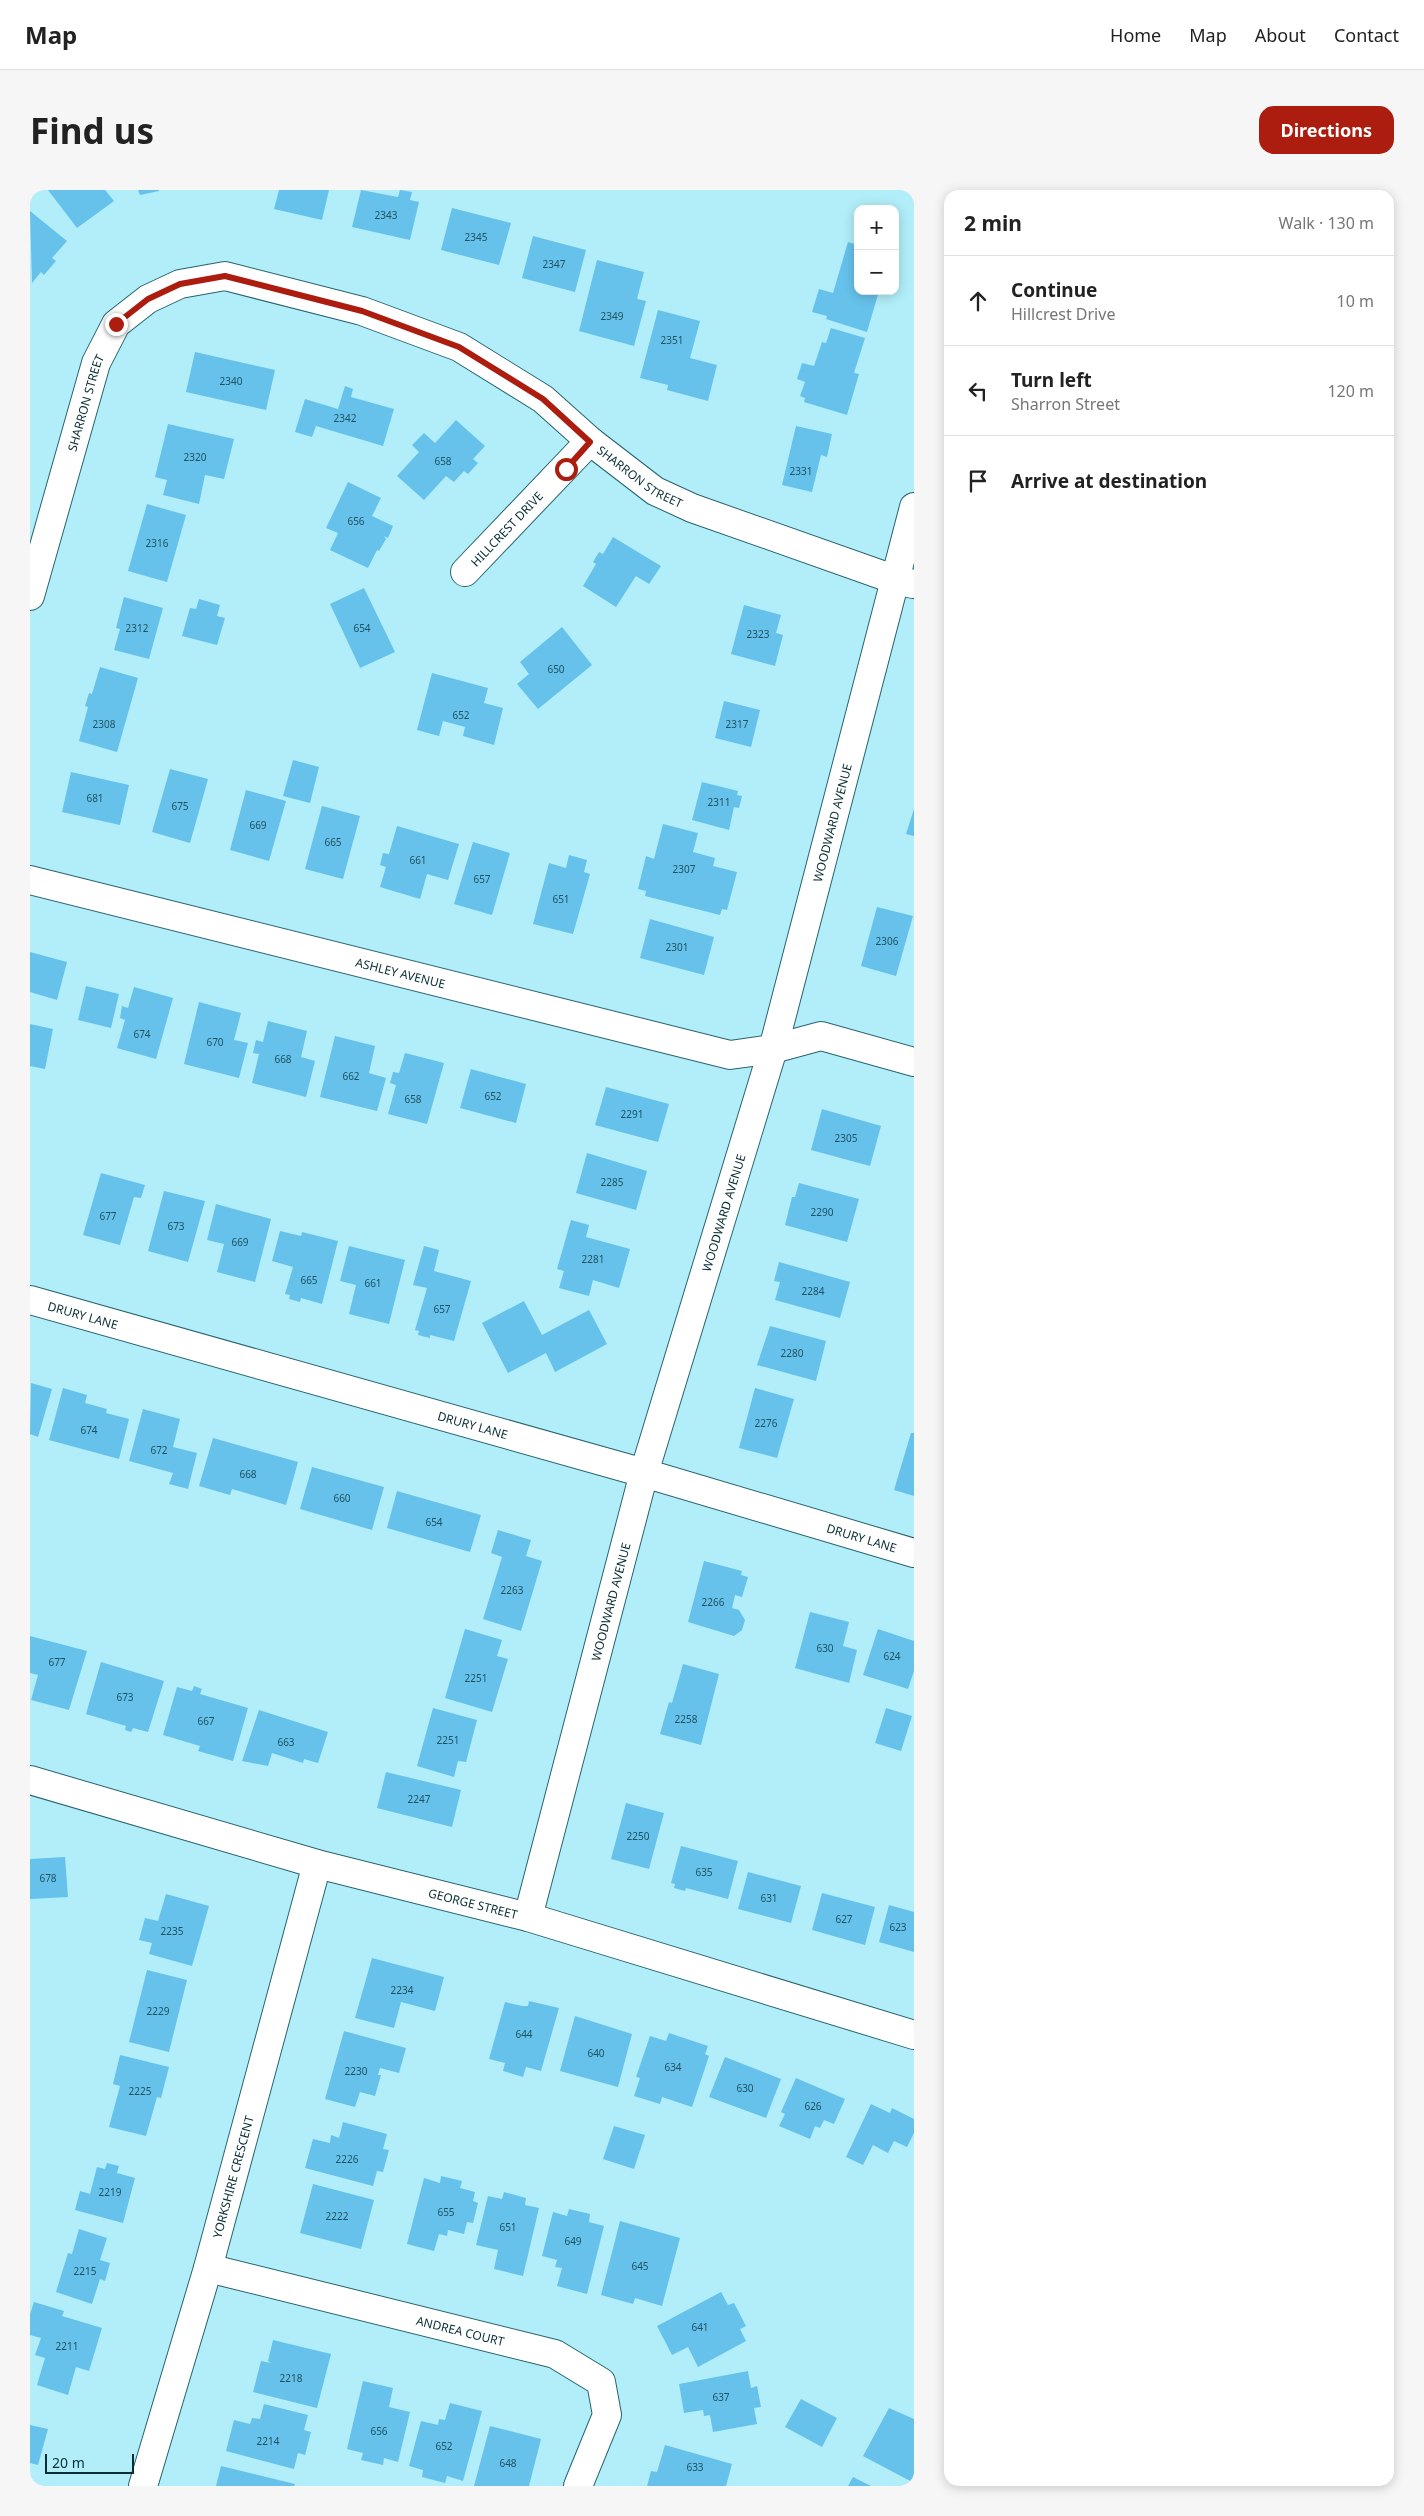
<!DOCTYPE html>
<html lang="en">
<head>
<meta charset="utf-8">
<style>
  :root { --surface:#fff; --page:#f6f6f6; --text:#222; --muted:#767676; --line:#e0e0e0; --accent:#ac1c0f }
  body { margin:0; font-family:"Noto Sans",sans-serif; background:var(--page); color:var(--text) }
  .controls { position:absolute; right:15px; top:15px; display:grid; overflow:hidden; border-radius:10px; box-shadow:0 2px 12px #0003 }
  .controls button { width:45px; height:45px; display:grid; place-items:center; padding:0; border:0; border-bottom:1px solid var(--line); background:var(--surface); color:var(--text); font:25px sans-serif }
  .scale { position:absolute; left:15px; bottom:12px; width:89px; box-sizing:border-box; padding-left:5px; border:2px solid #092e34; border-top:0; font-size:14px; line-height:18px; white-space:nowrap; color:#092e34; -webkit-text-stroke:4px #b1eef9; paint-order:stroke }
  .stop { position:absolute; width:15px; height:15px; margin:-11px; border:4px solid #ac1c0f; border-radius:50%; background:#fff }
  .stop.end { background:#ac1c0f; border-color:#fff; box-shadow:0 1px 5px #0008 }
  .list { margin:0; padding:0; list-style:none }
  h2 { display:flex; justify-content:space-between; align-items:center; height:65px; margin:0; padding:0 20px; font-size:21px }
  h2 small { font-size:16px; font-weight:400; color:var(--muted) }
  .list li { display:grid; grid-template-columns:32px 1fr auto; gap:15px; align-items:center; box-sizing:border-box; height:90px; padding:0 20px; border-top:1px solid var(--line) }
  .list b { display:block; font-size:19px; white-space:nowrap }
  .list p { margin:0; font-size:16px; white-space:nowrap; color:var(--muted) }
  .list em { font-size:16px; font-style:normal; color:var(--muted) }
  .icon { flex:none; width:28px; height:28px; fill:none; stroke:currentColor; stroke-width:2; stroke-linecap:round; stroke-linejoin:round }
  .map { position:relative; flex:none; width:884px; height:2296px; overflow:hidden; border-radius:15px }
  header { display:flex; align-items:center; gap:30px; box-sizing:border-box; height:70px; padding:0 25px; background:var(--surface); border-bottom:1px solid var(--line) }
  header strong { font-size:24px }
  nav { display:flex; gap:28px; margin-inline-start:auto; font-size:18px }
  .intro { display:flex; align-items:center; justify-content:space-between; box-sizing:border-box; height:120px; padding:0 30px }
  h1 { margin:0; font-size:35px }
  .button { padding:12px 22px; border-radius:15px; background:var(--accent); color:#fff; font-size:18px; font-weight:700 }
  main { display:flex; gap:30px; padding:0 30px }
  aside { flex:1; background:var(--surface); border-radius:15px; box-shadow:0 2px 12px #0003 }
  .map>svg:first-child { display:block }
  .building { fill:#66c2eb }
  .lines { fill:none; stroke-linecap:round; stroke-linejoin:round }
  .minor-casing { stroke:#28646e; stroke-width:30 }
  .minor { stroke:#fff; stroke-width:28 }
  .route { stroke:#ac1c0f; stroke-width:6 }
  .labels { text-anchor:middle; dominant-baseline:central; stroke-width:5; stroke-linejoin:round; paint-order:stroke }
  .number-label { font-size:10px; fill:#205362 }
  .street-label { font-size:12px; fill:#092e34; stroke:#b1eef9 }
</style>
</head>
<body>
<header>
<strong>Map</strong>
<nav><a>Home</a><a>Map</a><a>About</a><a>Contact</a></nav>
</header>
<div class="intro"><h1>Find us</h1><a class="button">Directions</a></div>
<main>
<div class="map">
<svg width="884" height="2296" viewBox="0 0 884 2296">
  <rect width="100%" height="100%" fill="#b1eef9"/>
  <g class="building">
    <path d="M18 0H75L84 11 47 38Z"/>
    <path d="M108 0H129V1L110 5Z"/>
    <path d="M249 0H299L292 30 244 19Z"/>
    <path d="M331 0 368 7 370 0 382 2 380 10 389 12 380 50 322 37Z"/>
    <path d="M422 18 481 33 469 75 411 60Z"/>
    <path d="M0 21 37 51 22 68 26 71 14 85 11 82 2 93Z"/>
    <path d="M503 46 556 60 545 102 492 88Z"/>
    <path d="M818 52 828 55V101H849L837 142 796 129 797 126 782 122 789 99 803 103Z"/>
    <path d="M567 70 614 82 607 109 616 111 604 156 549 141Z"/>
    <path d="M628 120 670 131 660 168 687 175 678 211 637 200 638 195 610 188Z"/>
    <path d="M801 138 835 148 824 183 829 184 817 225 774 212 775 208 770 206 775 192 767 189 772 173 784 176 792 152 796 153Z"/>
    <path d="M165 162 245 180 236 220 156 202Z"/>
    <path d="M315 196 323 199 321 207 364 219 353 256 286 236 282 247 265 242 275 209 308 219Z"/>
    <path d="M426 230 455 256 443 269 448 273 438 284 434 281 424 292 416 286 394 310 367 286 389 262 382 255 394 243 405 253Z"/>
    <path d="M138 234 204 249 194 289 175 285 169 314 133 305 137 290 125 287Z"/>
    <path d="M766 236 802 244 797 267 791 265 782 302 752 295Z"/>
    <path d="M318 292 351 308 342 326 363 336 358 348 354 346 356 349 349 361 347 360 338 378 300 360 308 343 296 338Z"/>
    <path d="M117 314 156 325 137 392 98 381Z"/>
    <path d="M583 347 631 376 619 394 606 386 586 417 553 396 566 374 563 372 569 362 573 364Z"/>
    <path d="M334 398 365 462 330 478 300 414Z"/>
    <path d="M94 407 133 418 119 469 84 460 90 439 86 438Z"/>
    <path d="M169 409 190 415 187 426 195 428 187 455 152 446 160 418 166 419Z"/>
    <path d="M714 415 751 425 746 443 753 445 745 476 701 464Z"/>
    <path d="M532 437 562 475 508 519 487 494 499 484 490 472Z"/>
    <path d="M70 477 108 488 87 562 49 551 58 517 55 516 59 503 62 504Z"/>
    <path d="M402 483 458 498 454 513 473 518 464 555 433 546 435 537 413 531 409 546 387 540Z"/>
    <path d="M694 511 730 520 721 557 685 548Z"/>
    <path d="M263 570 289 577 280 613 253 606Z"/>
    <path d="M140 579 178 589 160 653 122 642Z"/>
    <path d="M41 582 99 595 90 635 32 622Z"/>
    <path d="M672 592 708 601 707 605 712 606 709 618 704 617 699 640 662 630Z"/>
    <path d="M216 600 256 611 239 671 200 660Z"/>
    <path d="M292 616 330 626 313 689 275 679Z"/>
    <path d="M884 619V646L876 644Z"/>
    <path d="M633 634 668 643 663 662 685 668 683 676 707 682 697 720 692 719 690 725 615 706 616 701 608 699 616 666 624 669Z"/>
    <path d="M367 636 429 654 418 690 397 684 390 709 350 697 356 677 350 675 353 663 359 664Z"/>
    <path d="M443 652 480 663 462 725 424 714Z"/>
    <path d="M539 665 557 670 554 682 560 684 543 744 503 734 519 673 536 678Z"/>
    <path d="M847 717 883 726 866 786 831 776Z"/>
    <path d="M620 729 684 747 674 785 610 768Z"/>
    <path d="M0 762 37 772 27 810 0 802Z"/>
    <path d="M56 796 89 804 81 838 48 830Z"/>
    <path d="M104 797 143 808 126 869 87 858 95 830 90 828 92 816 98 818Z"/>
    <path d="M169 812 211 823 204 850 218 853 209 888 154 874Z"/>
    <path d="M238 831 277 841 271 867 285 871 276 907 222 893 229 864 223 863 226 850 233 852Z"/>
    <path d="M0 834 23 839 15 879 0 876Z"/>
    <path d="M305 846 345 856 339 883 356 888 347 921 290 907Z"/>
    <path d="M375 863 414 873 397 934 358 924 366 895 360 893 363 882 369 883Z"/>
    <path d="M441 879 496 894 486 933 430 918Z"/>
    <path d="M576 897 639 914 628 952 565 935Z"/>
    <path d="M792 919 851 936 840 976 781 960Z"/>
    <path d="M557 963 617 981 606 1020 546 1003Z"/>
    <path d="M71 983 115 995 111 1008 104 1007 90 1055 53 1045Z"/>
    <path d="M769 993 829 1009 817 1052 755 1035 762 1007H765Z"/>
    <path d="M134 1001 175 1011 158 1072 118 1061Z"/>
    <path d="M186 1014 241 1029 225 1092 187 1082 194 1054 177 1050Z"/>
    <path d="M541 1030 559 1035 556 1047 600 1059 589 1098 563 1090 559 1106 529 1098 534 1081 527 1079Z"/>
    <path d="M250 1041 271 1046 272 1042 308 1051 292 1114 271 1108 270 1112 259 1109 260 1105 255 1104 263 1077 242 1071Z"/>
    <path d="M319 1056 375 1070 359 1134 319 1124 326 1095 310 1091Z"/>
    <path d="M394 1056 409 1060 404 1081 441 1091 424 1151 400 1145V1148L388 1145 389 1141 385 1140 397 1098 383 1095Z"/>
    <path d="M749 1072 820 1092 810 1128 745 1110 750 1092 744 1091Z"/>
    <path d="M494 1111 512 1145 559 1120 577 1154 525 1182 516 1163 478 1183 452 1133Z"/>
    <path d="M740 1136 796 1151 786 1191 727 1175Z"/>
    <path d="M1 1193 22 1199 8 1247 0 1244Z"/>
    <path d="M33 1198 57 1205 55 1213 77 1219 76 1223 99 1229 89 1269 19 1250Z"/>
    <path d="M725 1198 764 1209 747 1268 709 1258Z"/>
    <path d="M113 1219 150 1229 143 1257 167 1263 158 1299 139 1294 143 1283 99 1271Z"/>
    <path d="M881 1243H884V1306L864 1300Z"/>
    <path d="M183 1248 268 1272 256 1315 202 1299 200 1305 169 1296Z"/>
    <path d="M282 1277 354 1297 342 1340 270 1319Z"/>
    <path d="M367 1301 451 1325 440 1362 357 1338Z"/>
    <path d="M468 1340 501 1350 496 1366 512 1371 491 1441 453 1429 472 1367 461 1363Z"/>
    <path d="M674 1371 712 1381 711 1385 718 1387 712 1407 705 1405 702 1418 709 1420 715 1430 712 1440 704 1446 658 1432Z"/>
    <path d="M780 1422 819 1432 813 1456 827 1460 819 1493 765 1478Z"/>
    <path d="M435 1439 472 1450 467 1466 478 1469 462 1522 415 1508Z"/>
    <path d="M848 1439 884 1451V1481L878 1499 833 1485Z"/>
    <path d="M0 1446 57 1461 39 1520 1 1510 8 1485 0 1483Z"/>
    <path d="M71 1472 134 1491 118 1542 103 1538 101 1542 95 1540 96 1536 56 1524Z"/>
    <path d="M653 1474 689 1484 671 1555 630 1544 639 1512 642 1513Z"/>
    <path d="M164 1496 172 1499 170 1504 218 1518 203 1571 168 1561 170 1556 133 1545 147 1497 162 1501Z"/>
    <path d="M403 1518 447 1530 436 1572 428 1571 424 1587 387 1576Z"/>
    <path d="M856 1518 882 1526 871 1561 845 1553Z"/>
    <path d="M229 1520 298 1542 288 1573 274 1569 273 1573 242 1563 238 1576 212 1571Z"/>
    <path d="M356 1582 431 1600 422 1637 347 1618Z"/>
    <path d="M596 1613 634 1623 619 1679 581 1669Z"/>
    <path d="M651 1656 708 1671 698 1709 656 1698 655 1701 644 1698 645 1694 641 1693Z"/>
    <path d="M35 1667 38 1707 0 1709V1669Z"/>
    <path d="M718 1682 771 1696 761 1733 708 1719Z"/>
    <path d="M792 1703 845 1717 835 1755 782 1740Z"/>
    <path d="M136 1704 179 1716 162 1776 119 1764 122 1753 109 1750 115 1728 128 1731Z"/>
    <path d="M859 1715 884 1722V1762L849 1752Z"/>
    <path d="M342 1768 414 1787 405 1821 371 1812 364 1838 325 1828Z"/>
    <path d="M117 1780 157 1790 139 1862 99 1852Z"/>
    <path d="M499 1811 529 1818 511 1881 496 1877 493 1887 473 1881 475 1873 459 1869 475 1812 492 1816H498Z"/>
    <path d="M545 1826 602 1844 588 1897 530 1881Z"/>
    <path d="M314 1841 376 1858 369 1883 350 1878 348 1885H351L345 1906 330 1902 325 1917 295 1909Z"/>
    <path d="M639 1843 678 1856 675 1864 679 1866 662 1917 632 1907 630 1914 604 1906 610 1888 606 1887 620 1846 636 1851Z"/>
    <path d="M90 1865 139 1877 131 1908 127 1907 116 1946 79 1937 90 1896 83 1894Z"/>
    <path d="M695 1867 751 1889 736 1928 679 1907Z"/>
    <path d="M766 1888 815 1909 804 1934 794 1930 790 1938 785 1936 780 1949 749 1936 755 1924 751 1922Z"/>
    <path d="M841 1914 860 1923 862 1918 884 1929V1943L877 1957 864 1951 858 1963 843 1955 833 1975 816 1967Z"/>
    <path d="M313 1932 357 1944 353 1959 359 1960 353 1982 347 1981 343 1996 275 1978 283 1949 300 1953 301 1945 309 1948Z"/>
    <path d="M584 1936 615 1945 604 1979 573 1969Z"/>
    <path d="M77 1973 89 1976 87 1983 105 1988 93 2033 45 2020 50 2001 60 2004 67 1977 75 1979Z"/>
    <path d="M411 1986 432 1991 430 1998 445 2002 443 2011 448 2013 443 2033 437 2032 434 2044 418 2040 417 2046 409 2044 404 2061 377 2054 394 1988 410 1993Z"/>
    <path d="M283 1994 344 2010 331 2059 270 2043Z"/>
    <path d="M474 2002 496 2008 495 2015 509 2018 493 2086 464 2079 468 2060 446 2055 458 2006 472 2009Z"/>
    <path d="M539 2019 560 2024 559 2032 574 2036 557 2104 527 2096 532 2078 525 2077 527 2070 512 2066 523 2022 537 2026Z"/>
    <path d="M590 2031 650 2048 632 2116 605 2108 603 2114 571 2105Z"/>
    <path d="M49 2039 77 2048 70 2070 80 2073 75 2091 70 2089 62 2114 26 2102 38 2063 42 2064Z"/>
    <path d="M691 2102 698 2115 704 2113 716 2136 710 2139 716 2151 668 2177 658 2157 642 2165 627 2136Z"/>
    <path d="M4 2112 34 2121 32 2126 72 2138 59 2181 46 2177 38 2205 7 2195 15 2168 5 2165 11 2148 0 2145V2124Z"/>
    <path d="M243 2150 301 2164 287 2218 223 2202 231 2171 241 2173 238 2171Z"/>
    <path d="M718 2181 721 2198 727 2196 731 2217 724 2218 727 2234 683 2242 680 2225 674 2226 673 2220 654 2223 649 2194Z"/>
    <path d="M333 2191 363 2198 359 2217 380 2222 368 2272 354 2268 353 2275 331 2270 333 2263 317 2259Z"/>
    <path d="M771 2209 807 2228 792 2257 755 2237Z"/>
    <path d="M420 2213 452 2221 433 2291 417 2286 415 2293 392 2287 393 2280 379 2276 391 2231 408 2235 409 2229 415 2230Z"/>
    <path d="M234 2214 278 2225 274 2240 281 2242 275 2265 268 2263 264 2279 196 2261 204 2230 220 2234 222 2228 230 2229Z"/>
    <path d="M859 2218 884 2229V2293L833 2266Z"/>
    <path d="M0 2235 18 2239 8 2275 0 2273Z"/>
    <path d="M460 2236 511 2249 499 2296H444Z"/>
    <path d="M635 2255 702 2274 696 2296H617L621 2281 627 2282Z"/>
    <path d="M191 2276 265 2294 264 2296H186Z"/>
    <path d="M823 2287 841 2296H818Z"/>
  </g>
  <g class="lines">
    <g class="minor-casing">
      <g id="minor">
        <path id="s1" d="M435 382 560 251"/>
        <path id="s2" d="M0 406 66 173 86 134 118 109 150 94 195 86 332 121 429 157 513 209 560 251 625 301 662 318 866 390 883 394"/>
        <path id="s3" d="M0 690 700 865 743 859 791 846 884 872"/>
        <path id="s4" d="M0 1110 614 1283 884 1363"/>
        <path id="s5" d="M0 1590 287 1674 498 1727 884 1845"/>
        <path id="s6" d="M498 1727 614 1283 743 859 884 317"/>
        <path id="s7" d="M178 2078 525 2164 571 2192 577 2225 548 2296"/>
        <path id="s8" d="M113 2296 178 2078 287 1674"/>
      </g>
    </g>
    <use href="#minor" class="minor"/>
  </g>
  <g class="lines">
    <path class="route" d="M86 134 118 109 150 94 195 86 332 121 429 157 513 209 560 252 536 279"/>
  </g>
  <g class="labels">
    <g class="number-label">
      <text x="356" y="25">2343</text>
      <text x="446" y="47">2345</text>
      <text x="524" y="74">2347</text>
      <text x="582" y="126">2349</text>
      <text x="642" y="150">2351</text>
      <text x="201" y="191">2340</text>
      <text x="315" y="228">2342</text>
      <text x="165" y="267">2320</text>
      <text x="413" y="271">658</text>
      <text x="771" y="281">2331</text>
      <text x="326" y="331">656</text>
      <text x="127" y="353">2316</text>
      <text x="107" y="438">2312</text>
      <text x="332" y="438">654</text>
      <text x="728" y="444">2323</text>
      <text x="526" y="479">650</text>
      <text x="431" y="525">652</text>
      <text x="74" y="534">2308</text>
      <text x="707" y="534">2317</text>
      <text x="65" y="608">681</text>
      <text x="689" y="612">2311</text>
      <text x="150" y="616">675</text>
      <text x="228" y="635">669</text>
      <text x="303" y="652">665</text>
      <text x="388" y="670">661</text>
      <text x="654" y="679">2307</text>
      <text x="452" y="689">657</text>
      <text x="531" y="709">651</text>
      <text x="857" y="751">2306</text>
      <text x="647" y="757">2301</text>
      <text x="112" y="844">674</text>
      <text x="185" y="852">670</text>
      <text x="253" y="869">668</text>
      <text x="321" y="886">662</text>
      <text x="463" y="906">652</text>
      <text x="383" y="909">658</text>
      <text x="602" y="924">2291</text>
      <text x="816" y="948">2305</text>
      <text x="582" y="992">2285</text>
      <text x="792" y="1022">2290</text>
      <text x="78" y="1026">677</text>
      <text x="146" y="1036">673</text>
      <text x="210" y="1052">669</text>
      <text x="563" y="1069">2281</text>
      <text x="279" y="1090">665</text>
      <text x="343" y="1093">661</text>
      <text x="783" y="1101">2284</text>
      <text x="412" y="1119">657</text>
      <text x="762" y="1163">2280</text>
      <text x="736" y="1233">2276</text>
      <text x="59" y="1240">674</text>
      <text x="129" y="1260">672</text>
      <text x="218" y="1284">668</text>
      <text x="312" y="1308">660</text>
      <text x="404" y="1332">654</text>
      <text x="482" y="1400">2263</text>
      <text x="683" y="1412">2266</text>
      <text x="795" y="1458">630</text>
      <text x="862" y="1466">624</text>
      <text x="27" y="1472">677</text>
      <text x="446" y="1488">2251</text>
      <text x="95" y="1507">673</text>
      <text x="656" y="1529">2258</text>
      <text x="176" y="1531">667</text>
      <text x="418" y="1550">2251</text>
      <text x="256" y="1552">663</text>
      <text x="389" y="1609">2247</text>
      <text x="608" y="1646">2250</text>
      <text x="674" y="1682">635</text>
      <text x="18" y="1688">678</text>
      <text x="739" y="1708">631</text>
      <text x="814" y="1729">627</text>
      <text x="868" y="1737">623</text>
      <text x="142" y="1741">2235</text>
      <text x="372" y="1800">2234</text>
      <text x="128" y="1821">2229</text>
      <text x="494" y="1844">644</text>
      <text x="566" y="1863">640</text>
      <text x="643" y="1877">634</text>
      <text x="326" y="1881">2230</text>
      <text x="715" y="1898">630</text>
      <text x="110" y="1901">2225</text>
      <text x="783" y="1916">626</text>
      <text x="317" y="1969">2226</text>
      <text x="80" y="2002">2219</text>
      <text x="416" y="2022">655</text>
      <text x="307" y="2026">2222</text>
      <text x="478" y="2037">651</text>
      <text x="543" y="2051">649</text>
      <text x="610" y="2076">645</text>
      <text x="55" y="2081">2215</text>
      <text x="670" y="2137">641</text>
      <text x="37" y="2156">2211</text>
      <text x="261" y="2188">2218</text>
      <text x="691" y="2207">637</text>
      <text x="349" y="2241">656</text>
      <text x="238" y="2251">2214</text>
      <text x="414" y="2256">652</text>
      <text x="478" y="2273">648</text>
      <text x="665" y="2277">633</text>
    </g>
    <g class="street-label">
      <text stroke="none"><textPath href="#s2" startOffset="201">SHARRON STREET</textPath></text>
      <text stroke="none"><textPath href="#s2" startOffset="876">SHARRON STREET</textPath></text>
      <text stroke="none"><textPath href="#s1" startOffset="60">HILLCREST DRIVE</textPath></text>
      <text stroke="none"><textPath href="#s6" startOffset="1136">WOODWARD AVENUE</textPath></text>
      <text stroke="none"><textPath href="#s3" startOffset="382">ASHLEY AVENUE</textPath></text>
      <text stroke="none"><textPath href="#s6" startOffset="731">WOODWARD AVENUE</textPath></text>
      <text stroke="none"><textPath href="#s4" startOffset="55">DRURY LANE</textPath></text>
      <text stroke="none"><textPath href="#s4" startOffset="460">DRURY LANE</textPath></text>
      <text stroke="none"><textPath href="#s4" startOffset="865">DRURY LANE</textPath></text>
      <text stroke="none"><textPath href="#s6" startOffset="326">WOODWARD AVENUE</textPath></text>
      <text stroke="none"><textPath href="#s5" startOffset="460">GEORGE STREET</textPath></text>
      <text stroke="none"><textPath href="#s8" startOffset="322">YORKSHIRE CRESCENT</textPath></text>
      <text stroke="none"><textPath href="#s7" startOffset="260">ANDREA COURT</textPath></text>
    </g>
  </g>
</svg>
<div class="controls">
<button>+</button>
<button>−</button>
</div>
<div class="scale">20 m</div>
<div class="stop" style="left:536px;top:279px"></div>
<div class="stop end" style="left:86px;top:134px"></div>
</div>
<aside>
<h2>2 min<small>Walk · 130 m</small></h2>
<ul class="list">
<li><svg class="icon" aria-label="ahead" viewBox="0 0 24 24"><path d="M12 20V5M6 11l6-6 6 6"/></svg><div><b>Continue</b><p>Hillcrest Drive</p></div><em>10 m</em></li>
<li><svg class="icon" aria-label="left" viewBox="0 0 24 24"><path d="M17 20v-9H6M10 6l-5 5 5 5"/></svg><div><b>Turn left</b><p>Sharron Street</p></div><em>120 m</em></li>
<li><svg class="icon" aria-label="arrive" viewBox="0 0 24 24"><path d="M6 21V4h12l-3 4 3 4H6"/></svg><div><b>Arrive at destination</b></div></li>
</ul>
</aside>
</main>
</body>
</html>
